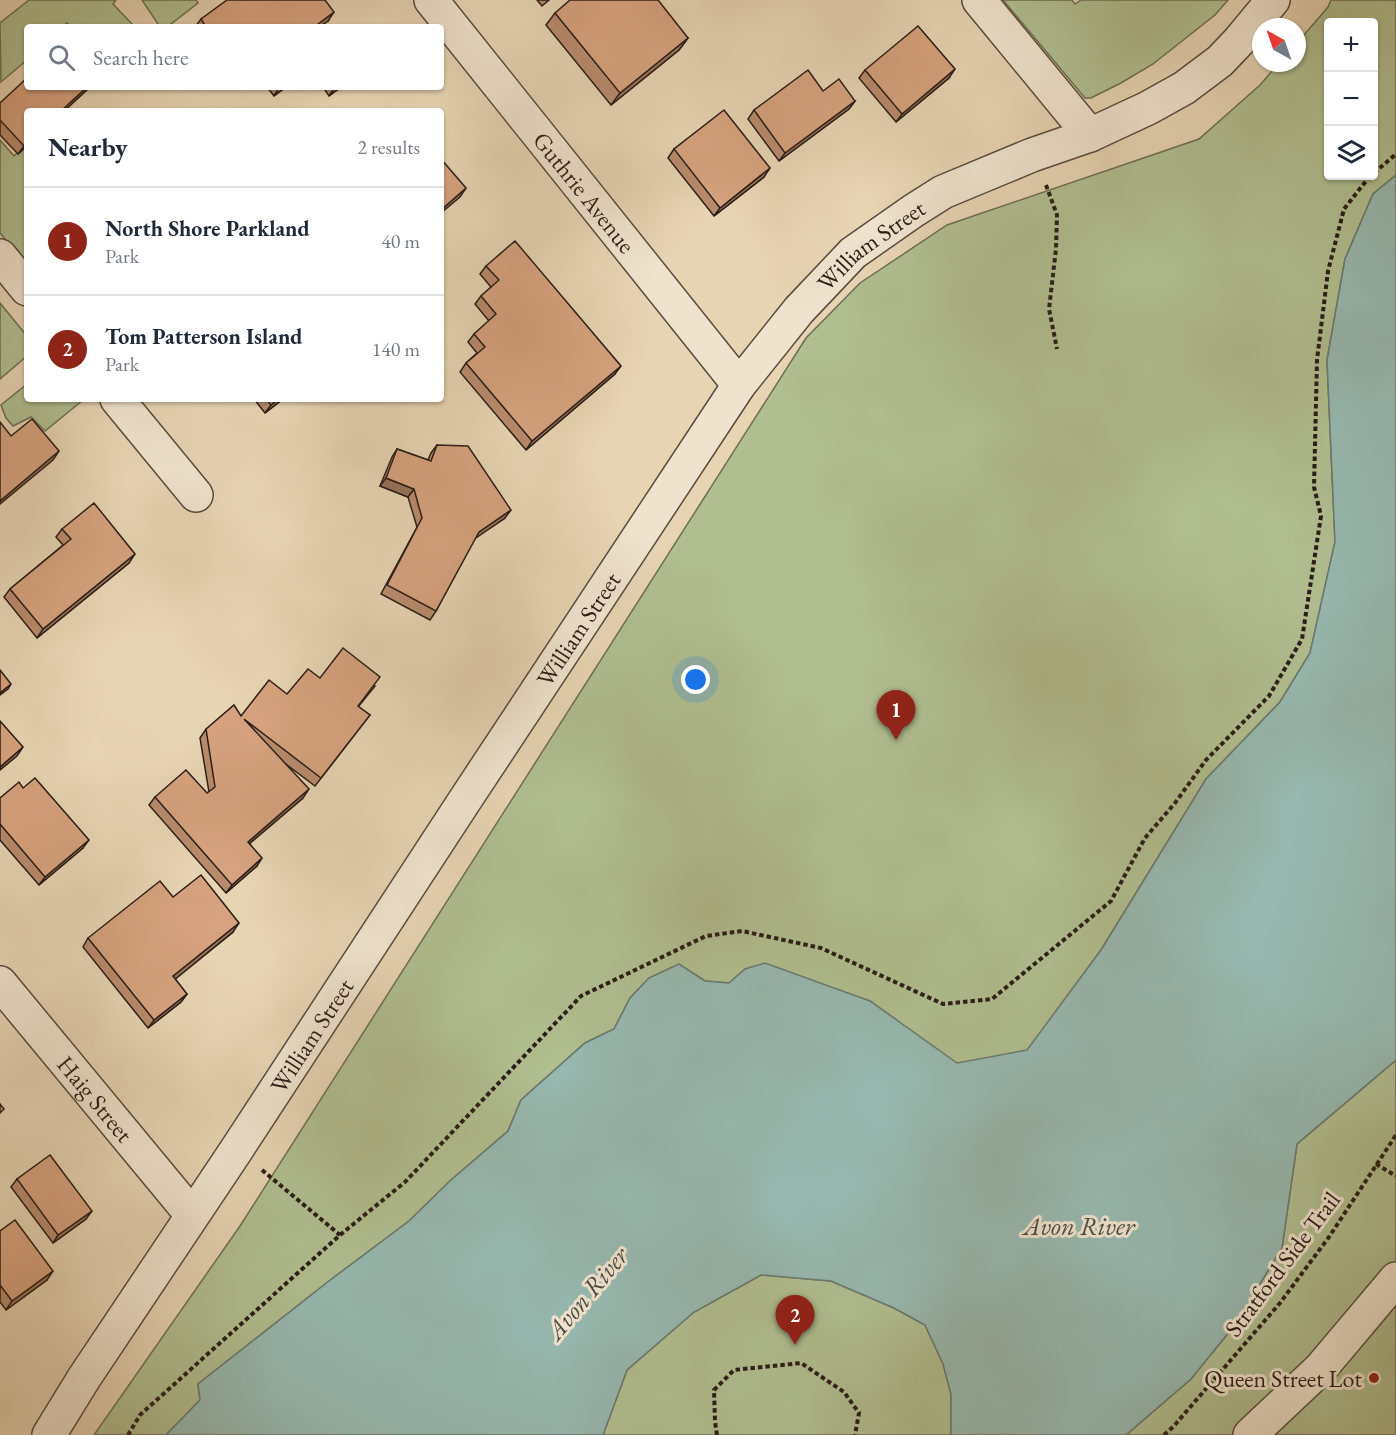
<!DOCTYPE html>
<html lang="en">
<head>
<meta charset="utf-8">
<style>
  :root { --surface:#fff; --page:#f6f6f7; --text:#1f2937; --muted:#747a83; --line:#e0e1e3; --accent:#8f2418 }
  body { margin:0; font-family:"EB Garamond",serif; background:var(--page); color:var(--text) }
  .controls { position:absolute; right:18px; top:18px; display:grid; overflow:hidden; border-radius:6px; box-shadow:0 2px 4px #0004 }
  .controls button { width:54px; height:54px; display:grid; place-items:center; padding:0; border:0; border-bottom:2px solid var(--line); background:var(--surface); color:var(--text); font:30px sans-serif }
  .compass { position:absolute; left:1252px; top:18px; width:54px; height:54px; border-radius:50%; background:var(--surface); box-shadow:0 2px 4px #0004; rotate:320deg }
  .you { position:absolute; left:696px; top:680px; width:21px; height:21px; margin:-15px; border:4px solid #fff; border-radius:50%; background:#1a73e8; box-shadow:0 0 0 9px #1a73e833 }
  .badge { display:grid; place-items:center; width:39px; height:39px; border-radius:50%; background:var(--accent); color:#fff; font-size:20px; font-weight:700 }
  .pin { position:absolute; translate:-50% -50px; filter:drop-shadow(0 2px 3px #0008) }
  .pin::after { content:''; position:absolute; top:32px; width:21px; height:18px; background:inherit; clip-path:polygon(0 0,100% 0,50% 100%) }
  .list { margin:0; padding:0; list-style:none }
  h2 { display:flex; justify-content:space-between; align-items:center; height:78px; margin:0; padding:0 24px; font-size:26px }
  h2 small { font-size:20px; font-weight:400; color:var(--muted) }
  .list li { display:grid; grid-template-columns:39px 1fr auto; gap:18px; align-items:center; box-sizing:border-box; height:108px; padding:0 24px; border-top:2px solid var(--line) }
  .list b { display:block; font-size:22px; white-space:nowrap }
  .list p { margin:0; font-size:20px; white-space:nowrap; color:var(--muted) }
  .list em { font-size:20px; font-style:normal; color:var(--muted) }
  .icon { flex:none; width:33px; height:33px; fill:none; stroke:currentColor; stroke-width:2; stroke-linecap:round; stroke-linejoin:round }
  .map { position:relative; flex:none; width:1396px; height:1435px; overflow:hidden }
  .search { position:absolute; background:var(--surface); box-shadow:0 2px 4px #0004; left:24px; top:24px; width:420px; height:66px; display:flex; align-items:center; gap:15px; box-sizing:border-box; padding:0 21px; border-radius:6px; color:var(--muted); font-size:22px }
  .panel { position:absolute; background:var(--surface); box-shadow:0 2px 4px #0004; left:24px; top:108px; width:420px; height:294px; border-radius:6px }
  .map>svg:first-child { display:block }
  .green { fill:#b0be90; stroke:#6d6e54; stroke-width:1.5; fill-rule:evenodd }
  .water { fill:#97b8af; stroke:#6b7a72; stroke-width:1.5 }
  .lines { fill:none; stroke-linecap:round; stroke-linejoin:round }
  .minor-casing { stroke:#594b3e; stroke-width:36 }
  .path { stroke:#2a1d17; stroke-width:4; stroke-dasharray:4.5 3; stroke-linecap:butt }
  .minor { stroke:#efe3ce; stroke-width:33 }
  .wall { fill:#b88b6d; stroke:#2a1d17; stroke-width:1.5 }
  .shaded-wall { fill:#967159; stroke:#2a1d17; stroke-width:1.5 }
  .building { fill:#d6a27f; stroke:#2a1d17; stroke-width:1.5 }
  .poi-dot { fill:#8f2418; stroke:#efe3ce; stroke-width:2 }
  .labels { text-anchor:middle; dominant-baseline:central; stroke-width:6; stroke-linejoin:round; paint-order:stroke }
  .street-label { font-size:24px; fill:#2a1d17; stroke:#efe3ce }
  .poi-label { font-size:24px; fill:#2a1d17; stroke:#efe3ce; text-anchor:end }
  .water-label { font-size:26px; font-style:italic; fill:#4b4c45; stroke:#efe3ce }
</style>
</head>
<body>
<div class="map">
<svg width="1396" height="1435" viewBox="0 0 1396 1435">
  <rect width="100%" height="100%" fill="#e7d4b3"/>
  <filter id="stains"><feTurbulence type="fractalNoise" baseFrequency=".00333" numOctaves="4"/><feColorMatrix values="0 0 0 0 .2 0 0 0 0 .09 0 0 0 0 .02 0 0 0 .5 -.17"/></filter>
  <radialGradient id="worn" r=".72"><stop offset=".6" stop-color="#630" stop-opacity="0"/><stop offset="1" stop-color="#630" stop-opacity=".3"/></radialGradient>
  <g class="green">
    <path d="M29 0H116L113 4 133 25 130 27H70L67 23 63 27H27V60L1 82 0 23Z"/>
    <path d="M142 0H196L198 3 167 27H160Z"/>
    <path d="M1003 0H1072L1075 4 1081 0H1228L1215 15 1153 64 1121 83 1091 98H1085Z"/>
    <path d="M1331 0H1396V175L1373 194 1345 259 1327 360 1335 542 1310 653 1280 702 1206 779 1101 950 1027 1051 957 1064 870 1001 745 969 729 983 705 981 679 964 649 978 630 998 614 1029 585 1043 521 1100 508 1131 451 1180 409 1221 329 1281 198 1384 200 1400 166 1435H94L240 1226 806 338 860 283 947 225 1199 139 1260 85 1279 63H1297V43L1328 7ZM1328 22H1374V176H1328Z"/>
    <path d="M0 140 14 156 25 146 27 148V266L0 233Z"/>
    <path d="M0 303 27 336V356L0 379Z"/>
    <path d="M27 384V399H82L83 400 45 431 31 417 13 426 6 418 1 405Z"/>
    <path d="M1396 1060V1435H1126L1191 1379 1234 1326 1282 1248 1297 1144Z"/>
    <path d="M761 1275 831 1281 894 1308 925 1325 943 1364 951 1394V1435H603L627 1370 694 1312Z"/>
  </g>
  <path class="water" d="M1396 175V1060L1297 1144 1282 1248 1234 1326 1191 1379 1126 1435H951V1394L943 1364 925 1325 894 1308 831 1281 761 1275 694 1312 627 1370 603 1435H166L200 1400 198 1384 329 1281 409 1221 451 1180 508 1131 521 1100 585 1043 614 1029 630 998 649 978 679 964 705 981 729 983 745 969 765 963 870 1001 957 1063 1027 1050 1101 950 1206 779 1280 702 1310 653 1335 542 1327 360 1345 259 1373 194Z"/>
  <g class="lines">
    <g class="minor-casing">
      <g id="minor">
        <path id="s1" d="M431 0 739 385"/>
        <path d="M979 0 1090 135"/>
        <path d="M0 256 27 289"/>
        <path d="M117 399 196 495"/>
        <path id="s2" d="M0 983 192 1215"/>
        <path id="s3" d="M49 1435 84 1378 235 1152 465 800 739 385 799 310 853 253 913 211 943 192 1032 155 1090 135 1148 108 1184 88 1220 61 1239 41 1273 0"/>
        <path d="M1250 1435 1321 1368 1396 1279"/>
      </g>
    </g>
    <g class="path">
      <path d="M1374 173 1396 154"/>
      <path d="M1046 185 1057 215 1056 249 1049 309 1057 349"/>
      <path d="M1376 1164 1396 1176"/>
      <path d="M262 1170 340 1235"/>
      <path d="M128 1435 140 1415 340 1235 405 1182 581 996 706 936 742 931 821 948 943 1004 992 999 1111 901 1145 838 1175 803 1206 760 1269 696 1302 639 1321 516 1314 487 1317 360 1328 271 1344 209 1370 176"/>
      <path d="M717 1435 715 1422 714 1390 734 1370 801 1363 844 1392 859 1413 855 1435"/>
      <path d="M1164 1435 1173 1427 1280 1303 1329 1237 1396 1135"/>
    </g>
    <use href="#minor" class="minor"/>
  </g>
  <g class="wall">
    <path d="M537 0H549L542 6Z"/>
    <path d="M555 13 688 38 679 50 611 105 546 25Z"/>
    <path d="M201 19 328 21 319 27H195Z"/>
    <path d="M865 70 949 78 896 122 859 78Z"/>
    <path d="M27 87H90L64 111H27V146L18 154 0 135V103Z"/>
    <path d="M267 87H286L274 96Z"/>
    <path d="M323 87H341L329 96Z"/>
    <path d="M855 101 849 109 779 161 748 119 754 110Z"/>
    <path d="M674 149 764 177 714 216 668 158Z"/>
    <path d="M486 266 615 374 526 450 460 372 466 363 477 353 468 342 474 334 489 321 475 304 481 296 491 287 480 274Z"/>
    <path d="M254 399H283L265 413Z"/>
    <path d="M437 445 505 518 475 538 436 611 430 620 381 594 417 527 408 497 380 486 392 457 397 449 428 460 431 453Z"/>
    <path d="M62 529 129 563 37 638 4 597 10 589 63 545 56 537Z"/>
    <path d="M320 678 375 686 358 707 370 715 315 786 283 762 303 798 250 843 257 866 226 893 149 805 155 797 207 793 209 792 200 738 206 729 241 716Z"/>
    <path d="M23 788 83 848 39 885 0 840V798Z"/>
    <path d="M173 897 233 932 175 979 187 994 181 1002 148 1028 83 947 88 938Z"/>
    <path d="M17 1179 86 1219 53 1243 11 1187Z"/>
    <path d="M0 1231 47 1280 6 1310 0 1302Z"/>
  </g>
  <g class="shaded-wall">
    <path d="M334 12 328 21 319 27H314Z"/>
    <path d="M688 38 679 50 611 105 620 93Z"/>
    <path d="M955 69 949 78 896 122 902 114Z"/>
    <path d="M87 87H90L64 111H61Z"/>
    <path d="M280 87H286L274 96 279 88Z"/>
    <path d="M335 87H341L329 96Z"/>
    <path d="M855 101 849 109 779 161 785 153Z"/>
    <path d="M27 143V146L18 154 24 146Z"/>
    <path d="M770 168 764 177 714 216 720 208Z"/>
    <path d="M466 188 460 197 441 213V210Z"/>
    <path d="M621 366 615 374 526 450 532 441Z"/>
    <path d="M278 399H283L265 413 271 405Z"/>
    <path d="M59 451 53 460 0 504V501Z"/>
    <path d="M386 478 414 489 408 497 380 486Z"/>
    <path d="M511 510 505 518 473 540 479 532Z"/>
    <path d="M135 554 129 563 37 638 43 629Z"/>
    <path d="M11 684 8 689 0 695V693Z"/>
    <path d="M23 747 17 756 0 770V767Z"/>
    <path d="M309 789 303 798 242 850 248 842Z"/>
    <path d="M89 840 83 848 39 885 45 877Z"/>
    <path d="M262 858 257 866 226 893 232 885Z"/>
    <path d="M239 923 233 932 168 985 173 976Z"/>
    <path d="M187 994 181 1002 148 1028 154 1020Z"/>
    <path d="M92 1211 86 1219 53 1243 58 1235Z"/>
    <path d="M53 1271 47 1280 6 1310 12 1301Z"/>
  </g>
  <g class="building">
    <path d="M227 0H325L334 12 314 27H206L201 19Z"/>
    <path d="M570 0H658L688 38 620 93 555 13Z"/>
    <path d="M918 26 955 69 902 114 865 70Z"/>
    <path d="M808 70 823 91 839 79 855 101 785 153 754 110Z"/>
    <path d="M27 78V87H87L61 111H27V143L24 146 0 120V103Z"/>
    <path d="M724 110 770 168 720 208 674 149Z"/>
    <path d="M441 159 466 188 441 210Z"/>
    <path d="M515 241 621 366 532 441 466 363 485 347 474 334 496 314 481 296 499 280 486 266Z"/>
    <path d="M266 399H278L271 405Z"/>
    <path d="M32 419 59 451 0 501V422L11 436Z"/>
    <path d="M437 445 468 446 511 510 479 532 436 611 387 585 422 518 414 489 386 478 397 449 431 461Z"/>
    <path d="M94 503 135 554 43 629 10 589 71 539 62 529Z"/>
    <path d="M343 648 380 677 358 706 370 715 321 778 244 719 309 789 248 842 262 858 232 885 155 797 186 770 207 793 215 787 206 729 234 705 241 716 269 680 287 694 308 669 320 678Z"/>
    <path d="M0 670 11 684 0 693Z"/>
    <path d="M0 721 23 747 0 767Z"/>
    <path d="M35 778 89 840 45 877 0 824V798L19 782 23 788Z"/>
    <path d="M201 875 239 923 173 976 187 994 154 1020 88 938 160 881 173 897Z"/>
    <path d="M0 1104 4 1109 0 1113Z"/>
    <path d="M50 1155 92 1211 58 1235 17 1179Z"/>
    <path d="M15 1220 53 1271 12 1301 0 1285V1231Z"/>
  </g>
  <circle class="poi-dot" cx="1374" cy="1378" r="6"/>
  <g class="labels">
    <g class="street-label">
      <text stroke="none"><textPath href="#s1" startOffset="246">Guthrie Avenue</textPath></text>
      <text stroke="none"><textPath href="#s3" startOffset="1450">William Street</textPath></text>
      <text stroke="none"><textPath href="#s3" startOffset="964">William Street</textPath></text>
      <text stroke="none"><textPath href="#s3" startOffset="478">William Street</textPath></text>
      <text stroke="none"><textPath href="#s2" startOffset="150">Haig Street</textPath></text>
      <text transform="translate(1282 1264) rotate(-53)">Stratford Side Trail</text>
    </g>
    <g class="poi-label">
      <text x="1362" y="1378">Queen Street Lot</text>
    </g>
    <g class="water-label">
      <text x="1079" y="1226">Avon River</text>
      <text transform="translate(587 1293) rotate(-50)">Avon River</text>
    </g>
  </g>
  <rect width="100%" height="100%" filter="url(#stains)"/>
  <rect width="100%" height="100%" fill="url(#worn)"/>
</svg>
<div class="controls">
<button>+</button>
<button>−</button>
<button><svg class="icon" aria-label="layers" viewBox="0 0 24 24"><path d="M12 4l9 5-9 5-9-5zM3 14l9 5 9-5"/></svg></button>
</div>
<svg class="compass" viewBox="-18 -18 36 36"><path d="M0-13l5 13h-10z" fill="#e53935"/><path d="M0 13l5-13h-10z" fill="#747a83"/></svg>
<div class="you"></div>
<div class="pin badge" style="left:896px;top:740px">1</div>
<div class="pin badge" style="left:795px;top:1345px">2</div>
<div class="search"><svg class="icon" aria-label="search" viewBox="0 0 24 24"><circle cx="10" cy="10" r="6"/><path d="M15 15l6 6"/></svg>Search here</div>
<section class="panel">
<h2>Nearby<small>2 results</small></h2>
<ul class="list">
<li><span class="badge">1</span><div><b>North Shore Parkland</b><p>Park</p></div><em>40 m</em></li>
<li><span class="badge">2</span><div><b>Tom Patterson Island</b><p>Park</p></div><em>140 m</em></li>
</ul>
</section>
</div>
</body>
</html>
